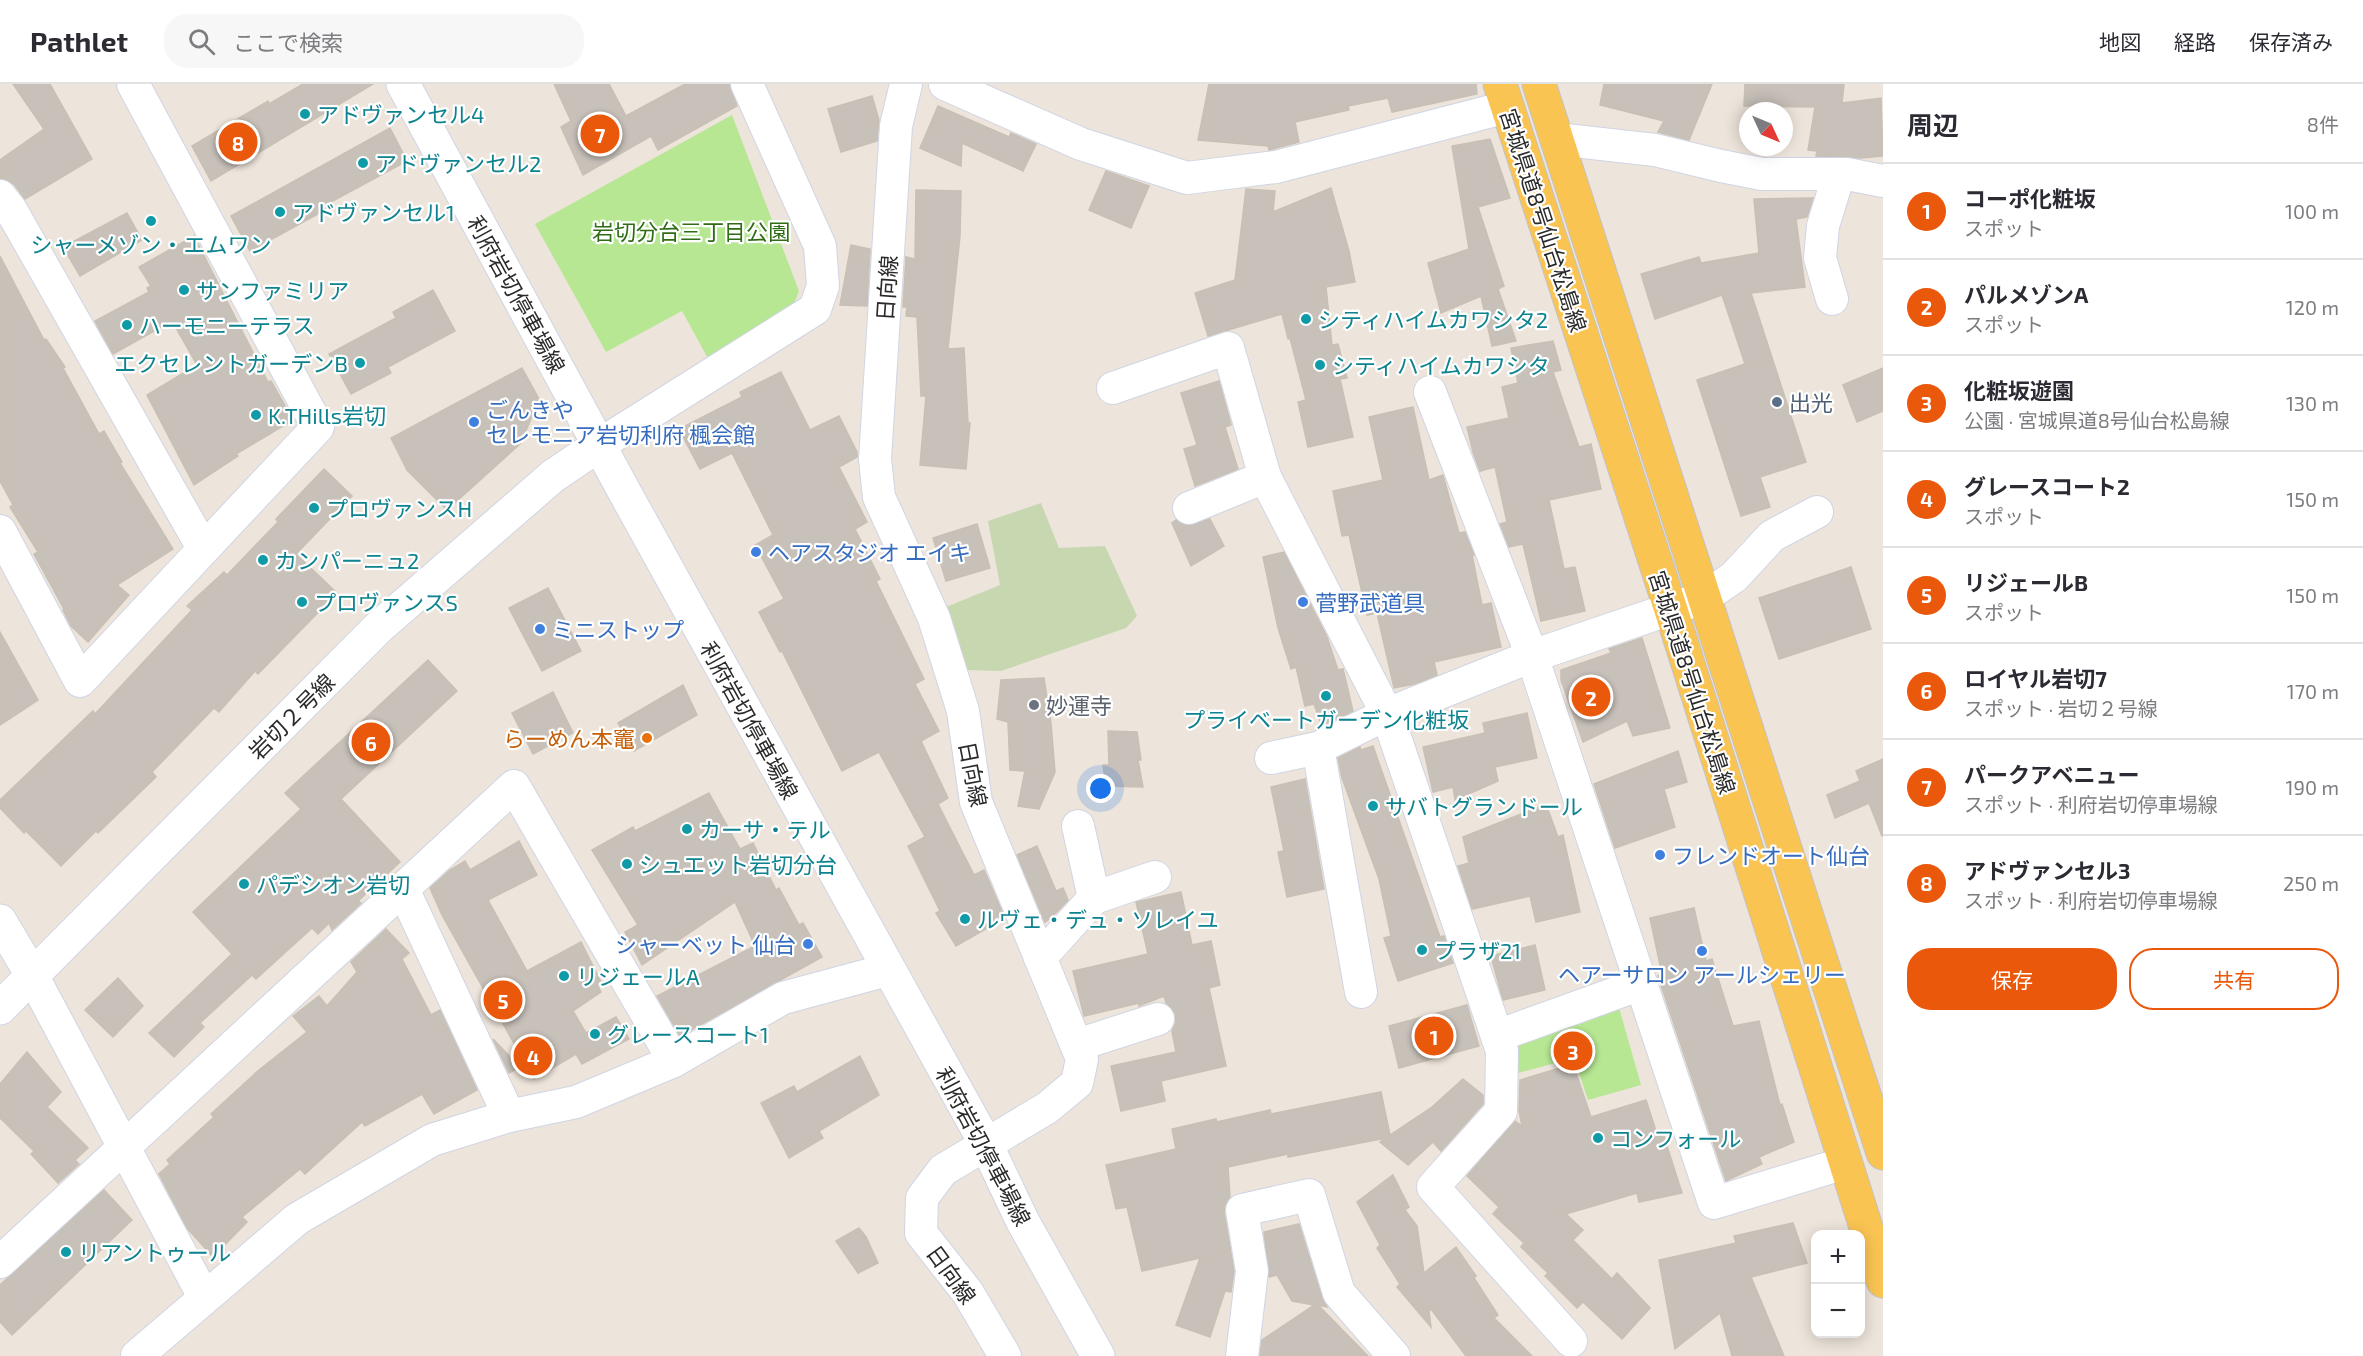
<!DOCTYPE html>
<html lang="ja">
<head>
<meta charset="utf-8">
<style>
  :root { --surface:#fff; --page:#f7f7f7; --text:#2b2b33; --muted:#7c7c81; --line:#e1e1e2; --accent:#ea580c }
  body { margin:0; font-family:"Exo 2","Noto Sans JP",sans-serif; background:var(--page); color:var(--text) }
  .controls { position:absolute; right:18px; bottom:18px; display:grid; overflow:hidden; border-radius:12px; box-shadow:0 3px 15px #0003 }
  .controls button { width:54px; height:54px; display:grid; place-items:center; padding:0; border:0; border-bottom:2px solid var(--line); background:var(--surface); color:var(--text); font:30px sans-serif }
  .compass { position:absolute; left:1739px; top:18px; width:54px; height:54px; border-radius:50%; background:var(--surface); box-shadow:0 3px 15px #0003; rotate:134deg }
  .you { position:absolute; left:1101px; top:705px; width:21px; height:21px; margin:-15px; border:4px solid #fff; border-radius:50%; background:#1a73e8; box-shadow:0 0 0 9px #1a73e833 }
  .badge { display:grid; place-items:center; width:39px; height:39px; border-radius:50%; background:var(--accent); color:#fff; font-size:20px; font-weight:700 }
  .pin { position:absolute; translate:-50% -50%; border:3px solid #fff; box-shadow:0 2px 6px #0006 }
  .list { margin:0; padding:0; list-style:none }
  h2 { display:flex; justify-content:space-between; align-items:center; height:78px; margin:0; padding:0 24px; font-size:26px }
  h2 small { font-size:20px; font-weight:400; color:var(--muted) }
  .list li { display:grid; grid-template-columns:39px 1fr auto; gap:18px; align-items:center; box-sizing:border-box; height:96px; padding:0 24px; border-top:2px solid var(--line) }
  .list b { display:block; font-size:22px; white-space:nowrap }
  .list p { margin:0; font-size:20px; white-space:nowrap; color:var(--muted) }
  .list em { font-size:20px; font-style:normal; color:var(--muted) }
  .actions { display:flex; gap:12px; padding:18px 24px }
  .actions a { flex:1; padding:14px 0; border:2px solid var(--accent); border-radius:24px; text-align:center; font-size:21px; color:var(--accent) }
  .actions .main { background:var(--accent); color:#fff }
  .icon { flex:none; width:33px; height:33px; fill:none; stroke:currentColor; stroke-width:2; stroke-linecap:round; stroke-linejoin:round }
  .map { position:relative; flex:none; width:1883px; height:1272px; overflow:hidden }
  header { display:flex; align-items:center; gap:36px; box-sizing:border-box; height:84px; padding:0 30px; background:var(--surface); border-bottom:2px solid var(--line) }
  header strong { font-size:28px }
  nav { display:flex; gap:33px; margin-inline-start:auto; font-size:21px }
  .search { width:420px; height:54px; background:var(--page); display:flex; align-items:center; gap:15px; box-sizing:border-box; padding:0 21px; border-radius:24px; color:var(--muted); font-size:22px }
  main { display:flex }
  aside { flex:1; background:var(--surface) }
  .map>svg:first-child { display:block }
  .green { fill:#b7e793 }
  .cemetery { fill:#c7d8b1 }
  .building { fill:#c8c1ba; stroke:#c8c0b4; stroke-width:1.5 }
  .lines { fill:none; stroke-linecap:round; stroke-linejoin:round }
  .minor-casing { stroke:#d0d5e4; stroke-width:34 }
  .tertiary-casing { stroke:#d0d5e4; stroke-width:35 }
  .secondary-casing { stroke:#d0d5e4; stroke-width:35 }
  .primary-casing { stroke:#c3c3c3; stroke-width:35 }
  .minor { stroke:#fff; stroke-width:32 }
  .tertiary { stroke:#fff; stroke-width:33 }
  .secondary { stroke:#fff; stroke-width:33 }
  .primary { stroke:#fac453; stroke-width:33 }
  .culture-dot { fill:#0f9aa8; stroke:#fff; stroke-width:2 }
  .service-dot { fill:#5c6f8a; stroke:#fff; stroke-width:2 }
  .shop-dot { fill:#3f7fe0; stroke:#fff; stroke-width:2 }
  .worship-dot { fill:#6b7280; stroke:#fff; stroke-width:2 }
  .food-dot { fill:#e8710a; stroke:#fff; stroke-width:2 }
  .labels { text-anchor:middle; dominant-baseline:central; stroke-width:4.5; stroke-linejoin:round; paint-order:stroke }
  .culture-label { font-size:22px; fill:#0d838f; stroke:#fff; text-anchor:start }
  .street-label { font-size:22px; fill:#2a2a2a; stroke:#fff }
  .park-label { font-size:22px; fill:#2f6c15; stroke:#fff }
  .service-label { font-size:22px; fill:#4e5e75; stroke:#fff; text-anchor:start }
  .shop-label { font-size:22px; fill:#366cbe; stroke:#fff; text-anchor:start }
  .worship-label { font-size:22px; fill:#5b616d; stroke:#fff; text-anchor:start }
  .food-label { font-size:22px; fill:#c56008; stroke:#fff; text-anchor:end }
</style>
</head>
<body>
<header>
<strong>Pathlet</strong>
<div class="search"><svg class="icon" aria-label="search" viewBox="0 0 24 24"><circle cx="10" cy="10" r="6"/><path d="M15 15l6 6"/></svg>ここで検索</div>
<nav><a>地図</a><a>経路</a><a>保存済み</a></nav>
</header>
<main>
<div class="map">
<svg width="1883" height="1272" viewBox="0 0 1883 1272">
  <rect width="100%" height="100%" fill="#ede4db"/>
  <g class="green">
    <path d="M732 31 799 207 794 220 710 278 682 227 606 268 535 140Z"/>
    <path d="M1618 920 1641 1001 1588 1016 1574 974 1518 989 1513 959Z"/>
  </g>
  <path class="cemetery" d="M1041 419 1059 464 1105 462 1137 532 1126 544 1001 587 966 586 946 523 1000 501 988 437Z"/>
  <g class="building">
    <path d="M13 0H50L92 75 25 115 14 100 7 96 0 94V76L44 45Z"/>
    <path d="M303 0H373L211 97 192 62 268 17 269 20Z"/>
    <path d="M554 0H609L626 32 685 0H729L737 22 658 66 651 52 583 91 561 43 571 37Z"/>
    <path d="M1209 0H1476L1477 10 1392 28 1388 14 1348 22 1349 26 1295 38 1299 58 1269 66 1268 62 1198 56Z"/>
    <path d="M1604 0H1712L1689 56 1658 48 1664 37 1600 21Z"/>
    <path d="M1745 0H1844L1842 19 1881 14 1883 72 1861 74 1816 72 1817 67 1808 66 1815 23 1744 22Z"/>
    <path d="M872 12 879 36 877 57 841 68 828 25Z"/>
    <path d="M938 22 1009 53 1011 49 1036 60 1023 87 962 59 961 82 920 64Z"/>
    <path d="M390 44 407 77 327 120 329 124 250 167 231 132Z"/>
    <path d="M1490 55 1510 114 1478 123 1504 202 1498 205 1516 257 1492 262 1481 212 1441 229 1428 179 1469 165 1452 62Z"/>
    <path d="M1106 87 1149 102 1131 144 1089 126Z"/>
    <path d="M1331 104 1349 167 1355 198 1326 203 1332 261 1338 260 1347 294 1340 295 1353 353 1308 363 1298 318 1306 316 1290 254 1288 255 1282 230 1208 252 1195 209 1235 196 1246 105 1275 107 1273 128Z"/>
    <path d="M916 106 961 107 960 152 948 265 964 264 968 339H970L966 385 920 381 926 312H921L917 233 906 232 907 223H903L906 173 915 175Z"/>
    <path d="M1813 114 1807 133 1796 135 1805 203 1751 209 1806 378 1760 393 1770 423 1741 432 1697 296 1745 280 1722 211 1655 235 1641 190 1699 173 1701 179 1759 169 1754 115Z"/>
    <path d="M127 129 142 156 80 192 63 163Z"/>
    <path d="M194 152 268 298 271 297 293 336 236 370 238 372 194 401 147 311 197 281 172 237 113 270 95 237 149 208 147 204 151 202 139 183Z"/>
    <path d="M851 161 870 165 867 222 840 221Z"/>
    <path d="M0 172 44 256 46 255 65 283 63 284 99 350 104 347 122 378 120 379 173 465 117 501 129 511 88 558 71 542 63 526 64 525 34 470 38 468 10 423 13 421 0 397Z"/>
    <path d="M433 206 455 247 388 283 391 289 351 310 329 270 396 234 393 228Z"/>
    <path d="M1553 257 1561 286 1553 288 1579 363 1591 360 1601 405 1549 416 1564 485 1575 483 1585 527 1541 537 1523 460 1509 463 1500 440 1507 438 1495 383 1480 387 1473 368 1467 343 1509 334 1502 303 1518 299 1511 264Z"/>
    <path d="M522 284 539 315 521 359 447 426 407 386 391 354Z"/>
    <path d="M1883 284V327L1857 338 1843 301Z"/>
    <path d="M781 288 810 346 839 332 857 368V373L839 383 867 438 855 445 880 495 876 497 924 595 915 600 939 647 921 657 948 714 938 720 974 791 984 786 1005 834 956 862 936 829 940 827 908 762 925 753 879 668 842 687 782 567 780 568 759 528 784 515 755 461 773 451 732 369 700 385 679 345 742 313 740 308Z"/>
    <path d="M1219 297 1231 341 1225 343 1238 385 1195 402 1184 365 1197 361 1181 309Z"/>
    <path d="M1413 323 1429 396 1443 391 1459 449 1465 448 1474 471H1472L1482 521 1491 519 1501 563 1434 578 1437 591 1415 600 1394 604 1377 529 1367 531 1349 451 1342 452 1333 407 1383 396 1369 333Z"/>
    <path d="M324 385 352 412 296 470 337 509 258 590 255 587 219 628 214 624 152 688 156 693 98 749 96 747 61 782 26 747 24 749 0 724V716L93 627 95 630 192 526 187 522 224 488 227 491 278 438 276 435Z"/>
    <path d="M1210 435 1224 462 1191 482 1172 439 1176 436 1187 442Z"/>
    <path d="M977 440 990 484 946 497 933 454Z"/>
    <path d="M1284 468 1327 553 1338 586 1343 585 1353 627 1322 642 1314 620 1305 622 1296 583 1291 585 1278 544 1263 473Z"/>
    <path d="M1851 483 1871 545 1779 575 1759 514Z"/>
    <path d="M548 504 581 567 542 587 509 524Z"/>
    <path d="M0 548 38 616 0 641Z"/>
    <path d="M1642 554 1670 644 1633 652 1627 637 1583 658 1561 596V586L1611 569 1609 565Z"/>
    <path d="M428 576 457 607 341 715 400 778 358 817 361 819 332 846 329 839 318 850 312 844 256 895 252 891 200 939 204 943 174 973 149 949 232 870 193 828 301 725 285 709Z"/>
    <path d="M1044 594 1051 639 1055 688 1039 725 1018 722 1025 687 1010 686 1008 638 997 635 1001 596Z"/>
    <path d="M683 601 697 631 634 667 618 639Z"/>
    <path d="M553 608 573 649 533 670 512 629Z"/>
    <path d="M1527 629 1537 674 1495 683 1498 697 1455 716 1453 703 1433 708 1423 663 1485 649 1483 639Z"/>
    <path d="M1108 647 1137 648 1141 676H1138L1143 703 1106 702 1103 681H1109Z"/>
    <path d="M1373 662 1440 853 1444 852 1453 879 1398 897 1384 854 1391 852 1379 795 1342 694 1338 674 1360 663 1361 666Z"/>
    <path d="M1678 667 1687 698 1664 705 1675 743 1615 764 1594 700Z"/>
    <path d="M1883 675V752H1882L1869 719 1835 734 1827 711 1860 697 1856 687Z"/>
    <path d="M1305 695 1324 805 1287 813 1278 768 1284 767 1271 703Z"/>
    <path d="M709 709 740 765 753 759 776 806 779 804 799 841 803 839 822 873 680 952 657 912 755 862 735 818 642 881 625 848 638 841 592 766 633 743 635 747Z"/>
    <path d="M1546 720 1558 753 1563 751 1580 828 1536 838 1530 812 1472 825 1458 782 1469 779 1463 753Z"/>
    <path d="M519 757 537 791 488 816 527 887 581 858 601 898 597 900 601 908 573 927 586 949 616 933 629 955 582 980 576 970 534 995 442 831 430 804 450 786 465 777 470 786Z"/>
    <path d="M1037 762 1056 807 1063 804 1068 816 1051 834 1045 838 1017 771Z"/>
    <path d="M1181 808 1192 861 1211 857 1220 901 1209 904 1226 982 1161 997 1165 1017 1121 1027 1111 982 1176 968 1172 947 1176 938 1175 929 1166 919 1164 912 1139 922V919L1084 932 1073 887 1148 870 1136 818Z"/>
    <path d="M1694 824 1706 877 1712 875 1733 942 1759 937 1780 1021 1782 1020 1794 1058 1759 1073 1762 1080 1726 1097 1658 892 1662 890 1650 834Z"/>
    <path d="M386 845 409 869 402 875 431 931 440 926 477 1006 434 1030 422 1010 365 1042 362 1038 305 1090 300 1085 242 1133 247 1138 213 1173 187 1144 159 1090 170 1080 167 1076 214 1033 211 1030 259 986 307 948 293 932 319 912 327 922 357 888 351 878Z"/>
    <path d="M1535 861 1545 906 1503 916 1491 872Z"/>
    <path d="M118 894 143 922 113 953 85 926Z"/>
    <path d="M1467 921 1479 962 1399 984 1389 942Z"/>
    <path d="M493 955 520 983 509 989Z"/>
    <path d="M27 968 61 1008 47 1023 88 1064 75 1076 79 1080 58 1099 31 1070 34 1067 0 1034V1000Z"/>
    <path d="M860 972 879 1011 819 1047 823 1054 789 1074 761 1019 794 1002 797 1008Z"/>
    <path d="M1573 980 1591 1033 1646 1016 1656 1047 1662 1046 1682 1109 1639 1118 1637 1109 1566 1130 1583 1146 1573 1156 1612 1195 1617 1189 1650 1224 1622 1255 1583 1218 1577 1224 1545 1192 1548 1189 1521 1163 1524 1159 1493 1130 1499 1123 1467 1092 1515 1037 1522 1042 1519 1027 1520 996Z"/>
    <path d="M1463 995 1483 1011V1020L1441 1067 1433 1058 1408 1081 1380 1058 1386 1054 1288 1073V1070L1228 1083 1230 1113 1225 1121 1224 1128 1234 1187 1231 1208 1225 1207 1210 1253 1176 1241 1200 1174 1142 1187 1127 1123 1116 1125 1106 1081 1176 1065 1172 1045 1216 1035 1217 1038 1270 1026 1271 1030 1381 1008 1390 1051 1432 1023Z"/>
    <path d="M1393 1091 1409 1123 1405 1126 1417 1142 1424 1189 1456 1163 1476 1192 1474 1194 1498 1231 1494 1234 1532 1272H1466L1431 1225 1429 1227 1431 1243 1397 1203 1400 1200 1377 1164 1380 1161 1357 1118Z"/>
    <path d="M104 1106 132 1136 12 1251 0 1238V1201Z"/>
    <path d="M1793 1139 1807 1179 1751 1193 1784 1272H1732L1720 1229 1675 1265 1659 1176 1736 1159 1734 1152Z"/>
    <path d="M1299 1140 1322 1214 1327 1223 1318 1221 1368 1272H1260L1262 1256 1314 1221 1292 1217 1277 1191 1269 1193 1264 1148Z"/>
    <path d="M859 1144 866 1153 878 1179 858 1189 836 1157Z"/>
  </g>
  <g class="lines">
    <g class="minor-casing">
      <g id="minor">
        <path d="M906 0 896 42 875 375 879 413 934 534 963 627 976 718 1082 975 1077 999 1047 1024 943 1086 922 1114 921 1149 968 1209 1005 1272"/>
        <path d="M945 0 1081 60 1187 94 1276 83 1507 23"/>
        <path d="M1557 55 1655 66 1721 82 1762 90H1847L1883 97"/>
        <path d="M0 112 11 126 203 464"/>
        <path d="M1832 215 1820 174 1823 142 1839 90"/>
        <path d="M1113 304 1228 264 1265 393 1387 630 1502 967 1501 1027 1433 1103 1571 1257"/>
        <path d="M1430 308 1532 572 1714 1119 1845 1079"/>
        <path d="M599 361 815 225 823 202 820 162 747 0"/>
        <path d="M1189 424 1265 393"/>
        <path d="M0 447 80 597 318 343 133 0"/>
        <path d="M1318 664 1361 908"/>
        <path d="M1271 674 1318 664 1387 630 1532 572 1703 514 1734 493 1772 452 1817 428"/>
        <path d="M403 805 509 1032"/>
        <path d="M1094 814 1155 793"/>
        <path d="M1040 874 1094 814 1078 742"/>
        <path d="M32 891 204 1213"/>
        <path d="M1497 952 1641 900"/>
        <path d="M1077 961 1158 935"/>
        <path d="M0 1178 514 702 674 977"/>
        <path d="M137 1272 297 1135 432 1056 509 1032 576 1018 674 977 783 914 887 886"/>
        <path d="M1242 1272 1252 1187 1242 1126 1309 1111 1339 1209 1394 1272"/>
      </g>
    </g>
    <g class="tertiary-casing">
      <g id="tertiary">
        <path d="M0 837 32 891"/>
        <path d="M0 924 379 543 553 392 599 361"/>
      </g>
    </g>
    <g class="secondary-casing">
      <path id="secondary" d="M403 0 630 418 986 1060 1022 1136 1098 1272"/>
    </g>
    <g class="primary-casing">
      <g id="primary">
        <path d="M1500 0 1671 526 1883 1197"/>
        <path d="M1539 0 1883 1069"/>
      </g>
    </g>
    <use href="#minor" class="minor"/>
    <use href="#tertiary" class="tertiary"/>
    <use href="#secondary" class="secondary"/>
    <use href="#primary" class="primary"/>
  </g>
  <g class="culture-dot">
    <circle cx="305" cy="30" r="6"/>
    <circle cx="363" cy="79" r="6"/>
    <circle cx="280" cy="128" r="6"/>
    <circle cx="151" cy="137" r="6"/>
    <circle cx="184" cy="206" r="6"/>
    <circle cx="1306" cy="235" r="6"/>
    <circle cx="127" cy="241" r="6"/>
    <circle cx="360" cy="279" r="6"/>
    <circle cx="1320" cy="281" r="6"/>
    <circle cx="256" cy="331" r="6"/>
    <circle cx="314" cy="424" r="6"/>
    <circle cx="263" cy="476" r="6"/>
    <circle cx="302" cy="518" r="6"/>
    <circle cx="1326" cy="612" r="6"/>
    <circle cx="1373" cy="722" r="6"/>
    <circle cx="687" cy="745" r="6"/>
    <circle cx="627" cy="780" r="6"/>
    <circle cx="244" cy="800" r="6"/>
    <circle cx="965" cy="835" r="6"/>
    <circle cx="1422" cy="866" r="6"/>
    <circle cx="564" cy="892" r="6"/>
    <circle cx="595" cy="950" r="6"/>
    <circle cx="1598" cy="1054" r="6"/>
    <circle cx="66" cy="1168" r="6"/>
  </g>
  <circle class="service-dot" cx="1777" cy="318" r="6"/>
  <g class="shop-dot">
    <circle cx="474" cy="338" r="6"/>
    <circle cx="756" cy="468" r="6"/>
    <circle cx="1303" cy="518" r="6"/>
    <circle cx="540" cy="545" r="6"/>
    <circle cx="1660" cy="771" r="6"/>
    <circle cx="808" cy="860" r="6"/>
    <circle cx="1702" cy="867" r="6"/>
  </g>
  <circle class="worship-dot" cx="1034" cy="621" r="6"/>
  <circle class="food-dot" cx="647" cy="654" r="6"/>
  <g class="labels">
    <g class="culture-label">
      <text x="317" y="30">アドヴァンセル4</text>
      <text x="375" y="79">アドヴァンセル2</text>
      <text x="292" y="128">アドヴァンセル1</text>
      <text x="151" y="160" text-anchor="middle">シャーメゾン・エムワン</text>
      <text x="196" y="206">サンファミリア</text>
      <text x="1318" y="235">シティハイムカワシタ2</text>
      <text x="139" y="241">ハーモニーテラス</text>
      <text x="348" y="279" text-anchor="end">エクセレントガーデンB</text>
      <text x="1332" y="281">シティハイムカワシタ</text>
      <text x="268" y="331">K.THills岩切</text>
      <text x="326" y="424">プロヴァンスH</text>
      <text x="275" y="476">カンパーニュ2</text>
      <text x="314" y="518">プロヴァンスS</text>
      <text x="1326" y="635" text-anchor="middle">プライベートガーデン化粧坂</text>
      <text x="1385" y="722">サバトグランドール</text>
      <text x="699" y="745">カーサ・テル</text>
      <text x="639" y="780">シュエット岩切分台</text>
      <text x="256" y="800">パデシオン岩切</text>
      <text x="977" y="835">ルヴェ・デュ・ソレイユ</text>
      <text x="1434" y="866">プラザ21</text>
      <text x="576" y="892">リジェールA</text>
      <text x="607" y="950">グレースコート1</text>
      <text x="1610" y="1054">コンフォール</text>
      <text x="78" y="1168">リアントゥール</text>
    </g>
    <g class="street-label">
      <text transform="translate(1544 136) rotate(72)">宮城県道8号仙台松島線</text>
      <text transform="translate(886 204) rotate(-86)">日向線</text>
      <text transform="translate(517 210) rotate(61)">利府岩切停車場線</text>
      <text transform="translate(1693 598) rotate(72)">宮城県道8号仙台松島線</text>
      <text transform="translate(291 632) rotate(-45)">岩切２号線</text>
      <text transform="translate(750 636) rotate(61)">利府岩切停車場線</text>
      <text transform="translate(974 690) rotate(79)">日向線</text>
      <text transform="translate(984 1062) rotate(62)">利府岩切停車場線</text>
      <text transform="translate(952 1190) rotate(54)">日向線</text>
    </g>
    <g class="park-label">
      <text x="691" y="147">岩切分台三丁目公園</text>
    </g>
    <g class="service-label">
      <text x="1789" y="318">出光</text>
    </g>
    <g class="shop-label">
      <text x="486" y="325">ごんきや<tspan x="486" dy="25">セレモニア岩切利府 楓会館</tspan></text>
      <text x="768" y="468">ヘアスタジオ エイキ</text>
      <text x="1315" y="518">菅野武道具</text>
      <text x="552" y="545">ミニストップ</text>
      <text x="1672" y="771">フレンドオート仙台</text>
      <text x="796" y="860" text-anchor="end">シャーベット 仙台</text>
      <text x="1702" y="890" text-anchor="middle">ヘアーサロン アールシェリー</text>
    </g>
    <g class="worship-label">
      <text x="1046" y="621">妙運寺</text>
    </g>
    <g class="food-label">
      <text x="635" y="654">らーめん本竈</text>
    </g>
  </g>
</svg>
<div class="controls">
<button>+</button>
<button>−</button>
</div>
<svg class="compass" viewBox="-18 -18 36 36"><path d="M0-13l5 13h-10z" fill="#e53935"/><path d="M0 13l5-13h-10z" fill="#7c7c81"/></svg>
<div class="you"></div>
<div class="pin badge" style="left:1434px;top:952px">1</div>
<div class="pin badge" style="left:1591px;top:613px">2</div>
<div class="pin badge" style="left:1573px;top:967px">3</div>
<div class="pin badge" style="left:533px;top:972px">4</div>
<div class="pin badge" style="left:503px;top:916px">5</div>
<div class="pin badge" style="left:371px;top:658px">6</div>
<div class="pin badge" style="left:600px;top:50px">7</div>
<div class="pin badge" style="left:238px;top:58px">8</div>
</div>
<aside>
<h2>周辺<small>8件</small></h2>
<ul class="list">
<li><span class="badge">1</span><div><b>コーポ化粧坂</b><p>スポット</p></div><em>100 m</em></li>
<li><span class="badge">2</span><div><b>パルメゾンA</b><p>スポット</p></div><em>120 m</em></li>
<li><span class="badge">3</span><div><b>化粧坂遊園</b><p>公園 · 宮城県道8号仙台松島線</p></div><em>130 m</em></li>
<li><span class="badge">4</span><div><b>グレースコート2</b><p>スポット</p></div><em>150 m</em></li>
<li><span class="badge">5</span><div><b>リジェールB</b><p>スポット</p></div><em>150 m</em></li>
<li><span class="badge">6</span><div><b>ロイヤル岩切7</b><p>スポット · 岩切２号線</p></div><em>170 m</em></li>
<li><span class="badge">7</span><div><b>パークアベニュー</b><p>スポット · 利府岩切停車場線</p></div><em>190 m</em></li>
<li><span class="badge">8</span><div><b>アドヴァンセル3</b><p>スポット · 利府岩切停車場線</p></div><em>250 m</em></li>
</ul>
<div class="actions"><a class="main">保存</a><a>共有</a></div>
</aside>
</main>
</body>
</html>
